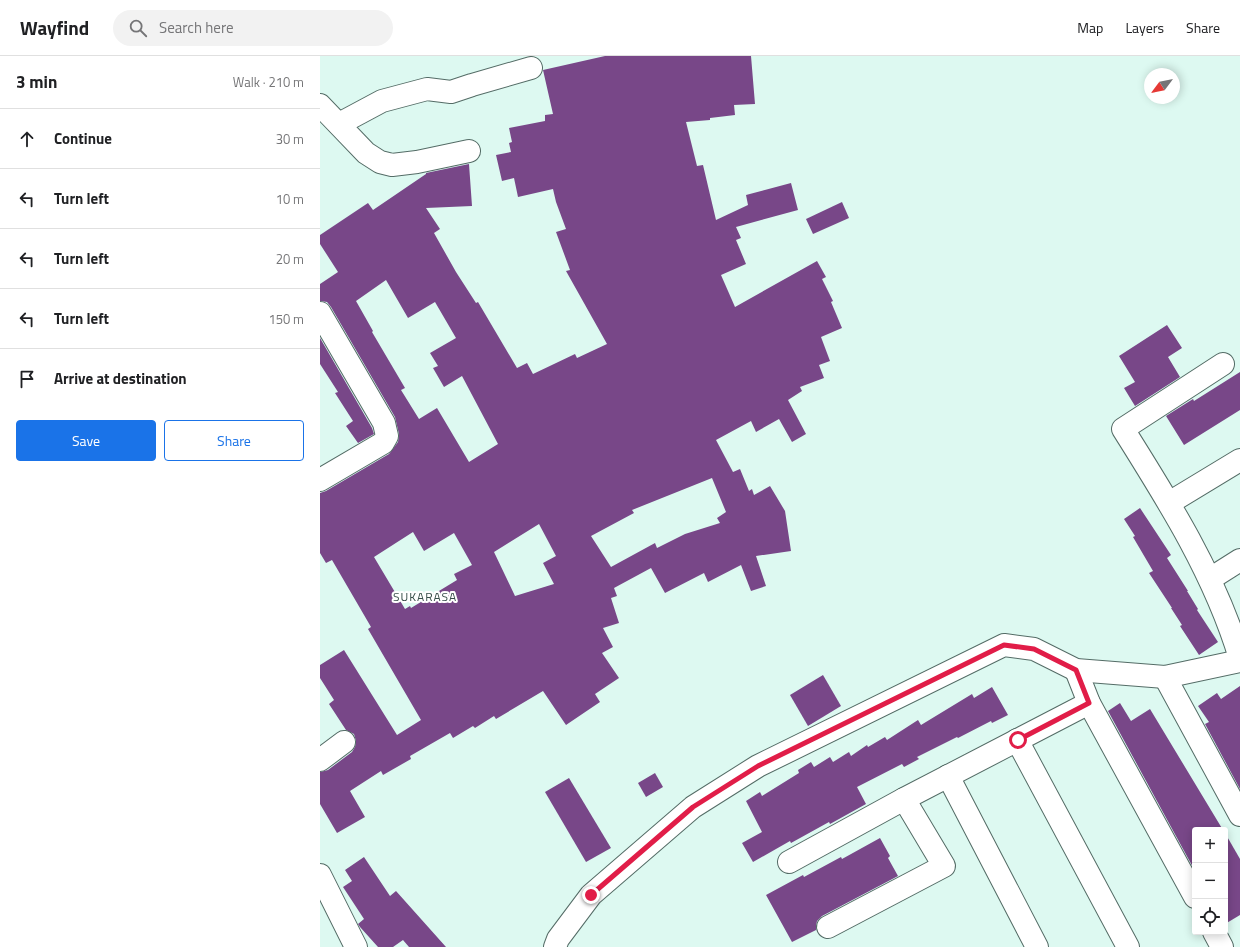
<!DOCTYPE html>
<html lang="en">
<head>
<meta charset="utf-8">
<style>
  :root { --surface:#fff; --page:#f2f2f2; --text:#202124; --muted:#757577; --line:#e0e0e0; --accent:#1a73e8 }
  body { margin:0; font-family:"Titillium Web",sans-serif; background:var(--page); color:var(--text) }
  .controls { position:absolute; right:12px; bottom:12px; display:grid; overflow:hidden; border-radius:4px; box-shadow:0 2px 10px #0003 }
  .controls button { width:36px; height:36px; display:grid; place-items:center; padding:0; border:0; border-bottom:1px solid var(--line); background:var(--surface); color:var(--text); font:20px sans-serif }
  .compass { position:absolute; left:824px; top:12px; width:36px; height:36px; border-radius:50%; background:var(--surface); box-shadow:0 2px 10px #0003; rotate:238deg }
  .stop { position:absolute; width:12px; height:12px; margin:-9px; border:3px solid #e11d48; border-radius:50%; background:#fff }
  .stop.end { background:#e11d48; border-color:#fff; box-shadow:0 1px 4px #0008 }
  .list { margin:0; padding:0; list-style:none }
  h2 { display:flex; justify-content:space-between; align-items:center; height:52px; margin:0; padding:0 16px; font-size:17px }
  h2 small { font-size:13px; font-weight:400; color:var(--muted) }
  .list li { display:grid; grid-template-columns:26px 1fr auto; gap:12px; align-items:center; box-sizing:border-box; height:60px; padding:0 16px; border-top:1px solid var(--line) }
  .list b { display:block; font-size:15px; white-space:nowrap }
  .list em { font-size:13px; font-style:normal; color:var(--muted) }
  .actions { display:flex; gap:8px; padding:12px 16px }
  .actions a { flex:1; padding:9px 0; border:1px solid var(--accent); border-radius:4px; text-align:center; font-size:14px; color:var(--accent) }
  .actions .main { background:var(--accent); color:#fff }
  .icon { flex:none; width:22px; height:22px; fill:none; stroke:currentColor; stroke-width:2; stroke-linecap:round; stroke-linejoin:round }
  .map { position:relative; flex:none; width:920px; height:891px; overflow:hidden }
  header { display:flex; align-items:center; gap:24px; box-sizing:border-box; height:56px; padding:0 20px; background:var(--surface); border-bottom:1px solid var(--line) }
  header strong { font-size:19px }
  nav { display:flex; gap:22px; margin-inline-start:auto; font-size:14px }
  .search { width:280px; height:36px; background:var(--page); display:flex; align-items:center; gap:10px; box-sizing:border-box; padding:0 14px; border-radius:22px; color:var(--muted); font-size:15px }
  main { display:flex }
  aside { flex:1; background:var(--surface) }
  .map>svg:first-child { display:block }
  .building { fill:#784788; fill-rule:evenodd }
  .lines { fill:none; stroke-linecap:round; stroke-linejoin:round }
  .minor-casing { stroke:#546c66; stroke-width:24 }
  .minor { stroke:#fff; stroke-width:22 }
  .route { stroke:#e11d48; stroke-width:5 }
  .labels { text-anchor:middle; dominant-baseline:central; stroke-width:4; stroke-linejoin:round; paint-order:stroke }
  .quarter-label { font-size:12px; letter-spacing:1px; fill:#364d48; stroke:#fff }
</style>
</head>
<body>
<header>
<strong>Wayfind</strong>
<div class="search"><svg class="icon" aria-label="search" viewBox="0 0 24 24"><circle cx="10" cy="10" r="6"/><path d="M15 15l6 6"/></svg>Search here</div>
<nav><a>Map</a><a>Layers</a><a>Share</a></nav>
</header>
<main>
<aside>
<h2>3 min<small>Walk · 210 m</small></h2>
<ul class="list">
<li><svg class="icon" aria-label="ahead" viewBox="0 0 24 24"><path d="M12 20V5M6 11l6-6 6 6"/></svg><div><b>Continue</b></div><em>30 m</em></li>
<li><svg class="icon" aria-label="left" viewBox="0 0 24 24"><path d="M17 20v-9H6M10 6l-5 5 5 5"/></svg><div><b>Turn left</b></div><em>10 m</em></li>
<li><svg class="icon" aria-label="left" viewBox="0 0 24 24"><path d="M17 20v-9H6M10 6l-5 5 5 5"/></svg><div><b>Turn left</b></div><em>20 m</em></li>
<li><svg class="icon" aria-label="left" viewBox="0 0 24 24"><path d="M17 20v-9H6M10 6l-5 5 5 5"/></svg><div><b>Turn left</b></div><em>150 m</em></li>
<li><svg class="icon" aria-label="arrive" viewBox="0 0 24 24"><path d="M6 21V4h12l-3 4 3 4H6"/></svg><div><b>Arrive at destination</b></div></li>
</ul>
<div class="actions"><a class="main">Save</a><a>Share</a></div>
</aside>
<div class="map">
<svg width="920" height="891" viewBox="0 0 920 891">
  <rect width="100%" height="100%" fill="#ddf9f1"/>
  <g class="building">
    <path d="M285 0H431L435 48 414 49 415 59 390 62V64L366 66 377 110 383 109 396 164 428 149 426 139 471 127 478 154 416 171 421 182 416 184 426 208 401 219 415 251 497 205 506 221 502 223 513 245 511 246 522 272 501 281 510 305 499 309 504 322 480 331 482 335 468 344 486 378 472 386 459 363 436 376 431 365 396 384 413 416 420 413 429 435 432 433 434 439 450 430 465 455 471 495 436 500 446 530 431 535 421 509 388 526 384 517 345 537 331 512 294 532 297 540 291 542 299 567 283 572 293 591 282 597 299 622 275 638 280 646 246 669 223 635 176 663 174 660 155 672 153 670 133 682 130 677 90 700 91 703 63 719 61 715 30 735 45 761 17 777 0 748V716L8 714 32 696 35 691 36 685 34 678 26 674 9 648 14 644 0 622V609L24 594 77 679 101 664 48 573 51 571 12 504 6 507 0 497V437L6 435 69 398 78 386 79 378 75 361 11 251 7 246 0 245V228L18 216 0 188V179L48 147 53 154 106 118V117L149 108 152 150 106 152 120 173 114 177 136 216 156 247 158 246 197 312 207 307 213 318 255 298 257 302 287 288 246 215 250 214 236 176 246 173 236 146 233 133 198 141 194 122 182 125 176 99 191 96 189 87 192 86 189 72 225 65V59L233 58 223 14ZM66 224 88 262 115 246 136 282 110 297 118 310 113 312 124 331 142 320 178 388 149 406 117 352 99 363 81 334 85 332 52 276 53 275 36 245ZM392 422 406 456 397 462 400 467 365 478 337 492 335 487 291 511 271 480 314 457 312 454ZM219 468 236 500 223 507 234 528 195 540 174 496ZM93 476 104 495 134 477 152 509 134 518 137 524 91 552 90 550 85 553 54 501Z"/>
    <path d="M522 146 529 162 493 178 486 163Z"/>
    <path d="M847 269 862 292 848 301 860 321 815 350 804 332 815 326 799 300Z"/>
    <path d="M0 282 52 372 54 378 38 387 26 370 33 365 15 337 18 336 0 308Z"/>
    <path d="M920 316V354L864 389 846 360 873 343 874 345Z"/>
    <path d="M820 452 851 499 847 502 868 535H867L878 553 877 554 898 586 879 599 860 570 862 569 851 552H852L829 517 833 515 813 481 815 480 804 463Z"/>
    <path d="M503 619 521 650 488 670 470 639Z"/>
    <path d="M920 630V733L885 668 889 666 878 650 897 637 901 643Z"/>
    <path d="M672 631 688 659 672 667 671 665 638 682 637 681 597 701 599 703 584 711 582 708 537 731 546 748 510 768 509 766 471 787 470 785 433 806 422 787 442 776 426 745 440 736 442 740 479 717 478 714 491 706 494 711 510 701 513 706 529 696 531 700 547 689 548 691 565 681 567 684 598 664 601 669 652 638 654 642Z"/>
    <path d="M800 647 811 665 830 653 903 774H875V815L788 655Z"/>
    <path d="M335 717 343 731 326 741 318 727Z"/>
    <path d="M249 722 291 792 266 806 225 736Z"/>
    <path d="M905 777 920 803V859L905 868Z"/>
    <path d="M560 782 570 800 568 802 578 820 502 860 497 865 496 870V874L472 886 446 839 483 819 484 821 521 801 522 803Z"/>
    <path d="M44 801 70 840 76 835 126 891H89L83 884 73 891H58L40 871 38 868 44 863 23 831 32 825 25 814Z"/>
  </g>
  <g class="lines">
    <g class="minor-casing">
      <g id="minor">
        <path d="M0 49 46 97 60 106 72 109 97 106 149 95"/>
        <path d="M19 68 62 45 107 33 131 36 152 29 211 12"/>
        <path d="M0 257 64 367 67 380 63 387 0 424"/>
        <path d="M903 308 803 373C849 446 895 519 920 602"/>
        <path d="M849 447 920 404"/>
        <path d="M890 523 920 504"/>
        <path d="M756 614 769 647 875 841"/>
        <path d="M845 621 920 759"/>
        <path d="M697 684 808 891"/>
        <path d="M0 704 24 686"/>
        <path d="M628 720 717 891"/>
        <path d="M469 806 584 743 769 647"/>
        <path d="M0 819 36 891"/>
        <path d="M508 871 624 810 584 743"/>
        <path d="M894 876 902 891"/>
        <path d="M235 891 238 883 271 839 373 751 438 710 684 589 714 593 756 614 845 621 920 605"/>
      </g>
    </g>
    <use href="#minor" class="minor"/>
  </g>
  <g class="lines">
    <path class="route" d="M271 839 373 751 438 710 684 589 714 593 756 614 769 647 698 684"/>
  </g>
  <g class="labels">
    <g class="quarter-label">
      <text x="105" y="540">SUKARASA</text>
    </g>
  </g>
</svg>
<div class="controls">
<button>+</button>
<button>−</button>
<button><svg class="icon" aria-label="locate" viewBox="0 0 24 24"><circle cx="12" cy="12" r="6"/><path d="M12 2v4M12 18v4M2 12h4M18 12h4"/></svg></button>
</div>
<svg class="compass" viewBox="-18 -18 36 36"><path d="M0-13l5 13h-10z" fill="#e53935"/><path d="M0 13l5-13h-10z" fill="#757577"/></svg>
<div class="stop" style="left:698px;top:684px"></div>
<div class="stop end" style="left:271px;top:839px"></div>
</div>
</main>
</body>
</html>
